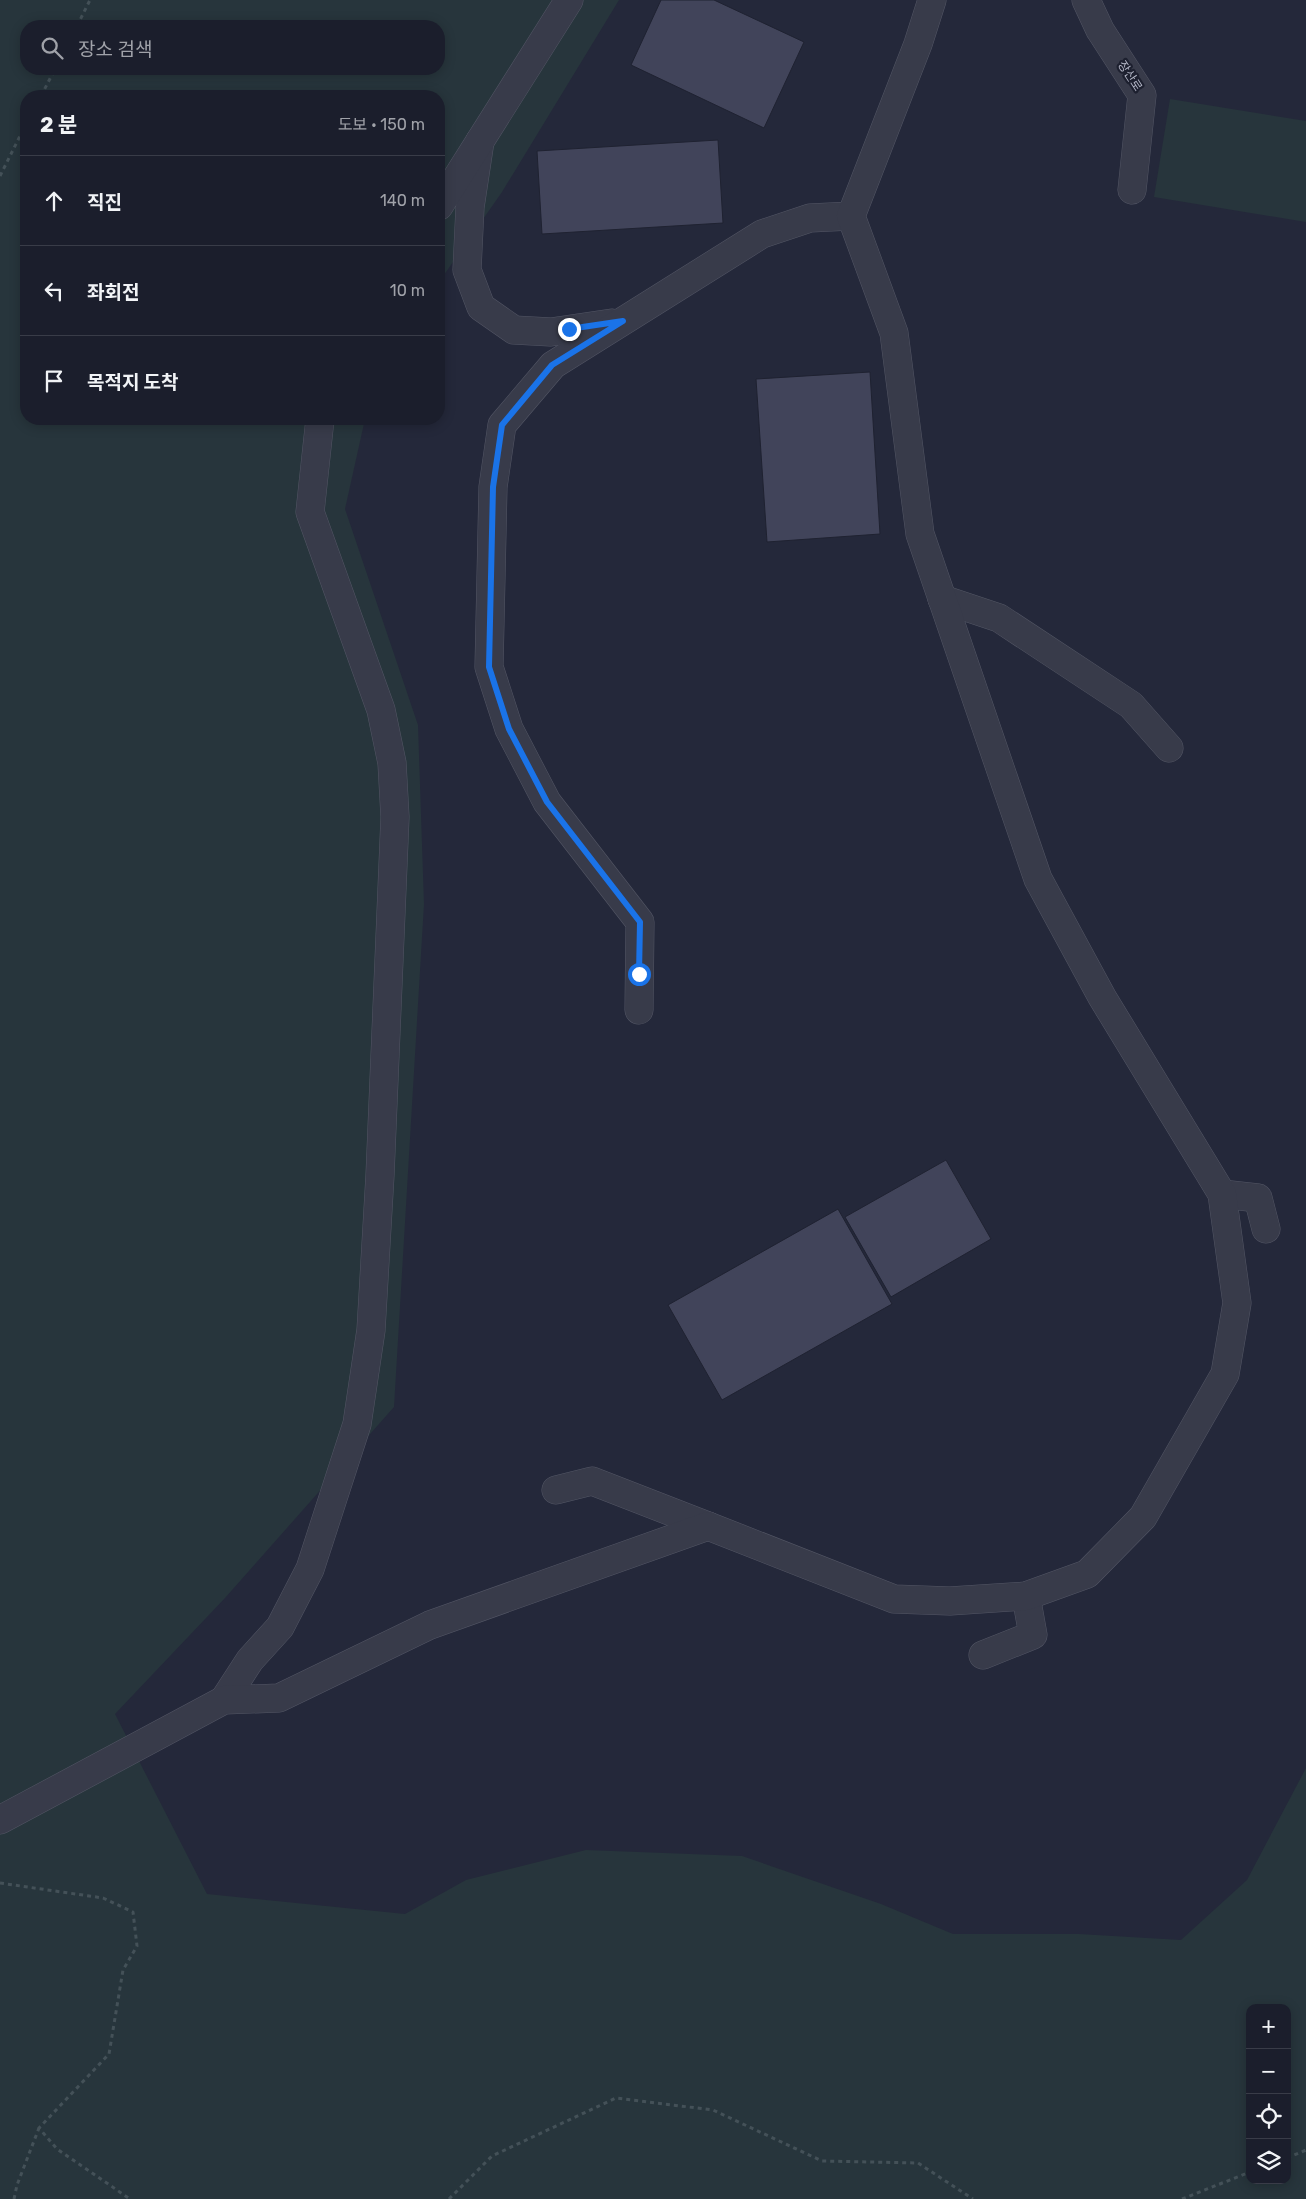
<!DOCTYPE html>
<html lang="ko">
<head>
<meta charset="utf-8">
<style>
  :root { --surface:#1b1e2c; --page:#282b38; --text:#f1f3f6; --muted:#a0a2a9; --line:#393c48 }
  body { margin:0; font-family:Rubik,"Noto Sans KR",sans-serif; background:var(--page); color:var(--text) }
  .controls { position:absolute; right:15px; bottom:15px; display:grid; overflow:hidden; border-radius:10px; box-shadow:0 2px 12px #0003 }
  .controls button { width:45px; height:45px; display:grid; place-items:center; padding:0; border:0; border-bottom:1px solid var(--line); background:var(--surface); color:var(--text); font:25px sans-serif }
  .stop { position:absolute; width:15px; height:15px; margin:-11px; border:4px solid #1a73e8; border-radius:50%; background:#fff }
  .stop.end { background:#1a73e8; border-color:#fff; box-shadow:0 1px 5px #0008 }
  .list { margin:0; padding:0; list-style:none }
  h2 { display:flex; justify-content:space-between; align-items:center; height:65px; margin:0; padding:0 20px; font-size:21px }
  h2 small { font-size:16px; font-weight:400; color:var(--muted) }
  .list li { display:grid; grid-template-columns:32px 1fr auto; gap:15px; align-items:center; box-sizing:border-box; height:90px; padding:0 20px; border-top:1px solid var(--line) }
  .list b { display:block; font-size:19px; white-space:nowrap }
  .list em { font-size:16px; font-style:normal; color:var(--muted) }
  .icon { flex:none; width:28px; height:28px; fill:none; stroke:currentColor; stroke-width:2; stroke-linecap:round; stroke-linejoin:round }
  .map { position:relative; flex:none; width:1306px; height:2199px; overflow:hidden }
  .search { position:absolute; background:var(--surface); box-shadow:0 2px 12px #0003; left:20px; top:20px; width:425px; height:55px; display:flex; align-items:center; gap:12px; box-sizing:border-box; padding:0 18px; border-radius:20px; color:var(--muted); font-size:19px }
  .panel { position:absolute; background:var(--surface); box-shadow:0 2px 12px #0003; left:20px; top:90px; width:425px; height:335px; border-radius:20px }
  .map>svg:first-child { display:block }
  .green { fill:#27353c; fill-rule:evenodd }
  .building { fill:#41445a; stroke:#1f2231 }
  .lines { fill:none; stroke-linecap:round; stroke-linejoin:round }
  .minor-casing { stroke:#535665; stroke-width:29 }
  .path { stroke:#445158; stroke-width:3; stroke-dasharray:4 4; stroke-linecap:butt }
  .minor { stroke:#383b4a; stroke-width:28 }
  .route { stroke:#1a73e8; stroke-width:6 }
  .labels { text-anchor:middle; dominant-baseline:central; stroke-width:4.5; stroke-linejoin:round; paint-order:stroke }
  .street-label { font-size:12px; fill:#b3b6c6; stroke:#1d202f }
</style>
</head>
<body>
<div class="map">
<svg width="1306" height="2199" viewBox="0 0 1306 2199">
  <rect width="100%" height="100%" fill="#24283a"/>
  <g class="green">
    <path d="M0 0H619L502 192 439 282V96H26V419H365L345 509 418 725 424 904 394 1407 225 1598 115 1714 207 1894 405 1914 466 1880 586 1850 742 1856 881 1904 953 1934H1079L1181 1940 1247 1880 1306 1768V2199H0ZM26 26H439V69H26ZM1250 2008H1287V2180H1250Z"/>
    <path d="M1170 99 1306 121V222L1154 197Z"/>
  </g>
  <g class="building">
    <path d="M661 0H714L804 42 764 128 631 65Z"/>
    <path d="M718 140 723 223 542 234 537 151Z"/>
    <path d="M870 372 880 534 767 542 756 379Z"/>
    <path d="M946 1160 991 1239 891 1297 845 1217Z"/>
    <path d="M838 1209 892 1304 722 1400 668 1305Z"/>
  </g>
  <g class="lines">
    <g class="minor-casing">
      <g id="minor">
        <path d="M1086 0 1100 30 1142 95 1132 190"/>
        <path d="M480 141 470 207 467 270 481 307 514 330 551 332 612 323"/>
        <path d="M439 206 569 0"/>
        <path d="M942 599 999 618 1131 705 1169 748"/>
        <path d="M639 1010 640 922 547 802 509 729 489 667 493 487 502 425 553 365 762 234 810 218 851 216"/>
        <path d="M1222 1194 1258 1198 1266 1229"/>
        <path d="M556 1490 592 1481 708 1526"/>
        <path d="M983 1655 1033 1635 1026 1596"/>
        <path d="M224 1700 250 1660 280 1627 310 1569 357 1424 371 1330 380 1175 395 817 392 763 381 710 310 512 320 419"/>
        <path d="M0 1820 224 1700 279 1698 430 1625 708 1526 894 1599 950 1601 1026 1596 1087 1574 1143 1517 1225 1374 1237 1303 1222 1194 1102 997 1038 879 920 534 894 333 851 216 918 44 932 0"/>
      </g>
    </g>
    <g class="path">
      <path d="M77 26 90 0"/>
      <path d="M41 96 55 69"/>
      <path d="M0 176 26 124"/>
      <path d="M0 1883 103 1898 133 1912 137 1946 123 1970 109 2054 39 2128 57 2149 130 2199"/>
      <path d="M1287 2158 1306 2150"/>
      <path d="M14 2199 17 2185 39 2128"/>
      <path d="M449 2199 492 2156 616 2098 713 2110 822 2161 918 2163 973 2199"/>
      <path d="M1182 2199 1250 2172"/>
    </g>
    <use href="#minor" class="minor"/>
  </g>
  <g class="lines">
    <path class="route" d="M569 329 623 321 552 365 502 425 493 487 489 667 509 729 547 802 640 922 639 974"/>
  </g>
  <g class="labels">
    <g class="street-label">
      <text transform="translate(1130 76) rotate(57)">장산로</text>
    </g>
  </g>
</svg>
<div class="controls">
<button>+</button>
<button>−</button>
<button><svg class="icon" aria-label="locate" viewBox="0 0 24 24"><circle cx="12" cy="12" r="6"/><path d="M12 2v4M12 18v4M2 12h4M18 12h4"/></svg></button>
<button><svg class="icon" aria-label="layers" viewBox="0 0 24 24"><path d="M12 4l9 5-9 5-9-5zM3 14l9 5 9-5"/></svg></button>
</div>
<div class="stop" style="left:639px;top:974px"></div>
<div class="stop end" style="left:569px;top:329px"></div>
<div class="search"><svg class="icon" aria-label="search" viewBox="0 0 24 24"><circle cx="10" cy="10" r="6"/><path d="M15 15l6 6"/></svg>장소 검색</div>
<section class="panel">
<h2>2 분<small>도보 · 150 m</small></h2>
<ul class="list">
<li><svg class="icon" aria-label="ahead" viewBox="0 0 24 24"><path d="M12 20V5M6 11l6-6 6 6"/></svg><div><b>직진</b></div><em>140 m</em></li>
<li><svg class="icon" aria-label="left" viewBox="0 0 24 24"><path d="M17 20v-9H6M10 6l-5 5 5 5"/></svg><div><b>좌회전</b></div><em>10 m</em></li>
<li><svg class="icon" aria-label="arrive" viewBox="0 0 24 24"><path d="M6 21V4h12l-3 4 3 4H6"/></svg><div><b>목적지 도착</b></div></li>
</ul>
</section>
</div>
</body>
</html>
